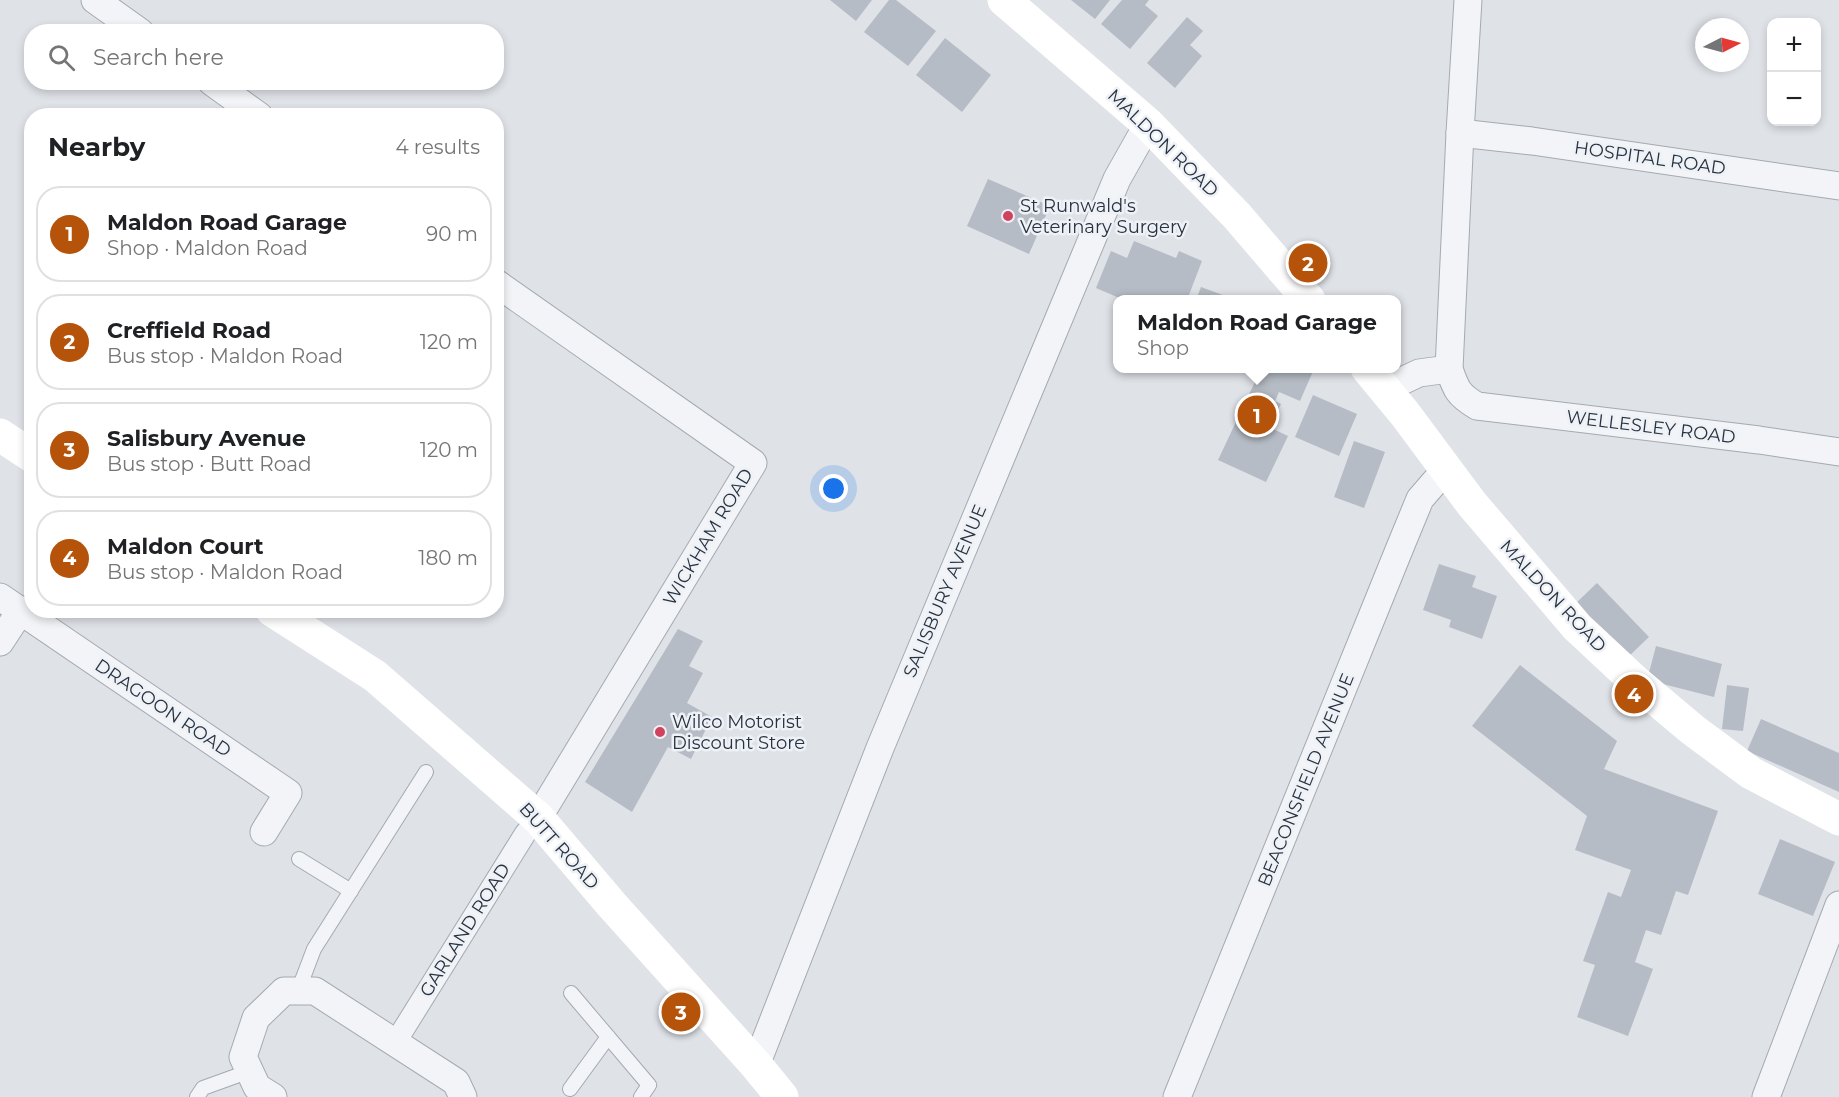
<!DOCTYPE html>
<html lang="en">
<head>
<meta charset="utf-8">
<style>
  :root { --surface:#fff; --page:#f2f2f2; --text:#202124; --muted:#757577; --line:#e0e0e0; --accent:#b45309 }
  body { margin:0; font-family:Montserrat,sans-serif; background:var(--page); color:var(--text) }
  .controls { position:absolute; right:18px; top:18px; display:grid; overflow:hidden; border-radius:12px; box-shadow:0 3px 9px #0003 }
  .controls button { width:54px; height:54px; display:grid; place-items:center; padding:0; border:0; border-bottom:2px solid var(--line); background:var(--surface); color:var(--text); font:30px sans-serif }
  .compass { position:absolute; left:1695px; top:18px; width:54px; height:54px; border-radius:50%; background:var(--surface); box-shadow:0 3px 9px #0003; rotate:84deg }
  .you { position:absolute; left:834px; top:489px; width:21px; height:21px; margin:-15px; border:4px solid #fff; border-radius:50%; background:#1a73e8; box-shadow:0 0 0 9px #1a73e833 }
  .badge { display:grid; place-items:center; width:39px; height:39px; border-radius:50%; background:var(--accent); color:#fff; font-size:20px; font-weight:700 }
  .pin { position:absolute; translate:-50% -50%; border:3px solid #fff; box-shadow:0 2px 6px #0006 }
  .popup { position:absolute; left:1113px; top:295px; width:288px; height:78px; box-sizing:border-box; display:grid; place-content:center; border-radius:12px; background:var(--surface); filter:drop-shadow(0 2px 4px #0005); font-size:20px; white-space:nowrap; color:var(--muted) }
  .popup b { font-size:22px; color:var(--text) }
  .popup::after { content:''; position:absolute; left:50%; top:100%; margin-left:-12px; border:12px solid transparent; border-top-color:var(--surface) }
  .list { margin:0; padding:0; list-style:none }
  h2 { display:flex; justify-content:space-between; align-items:center; height:78px; margin:0; padding:0 24px; font-size:26px }
  h2 small { font-size:20px; font-weight:400; color:var(--muted) }
  .list li { display:grid; grid-template-columns:39px 1fr auto; gap:18px; align-items:center; box-sizing:border-box; height:96px; margin:0 12px 12px; padding:0 12px; border:2px solid var(--line); border-radius:24px }
  .list b { display:block; font-size:22px; white-space:nowrap }
  .list p { margin:0; font-size:20px; white-space:nowrap; color:var(--muted) }
  .list em { font-size:20px; font-style:normal; color:var(--muted) }
  .icon { flex:none; width:33px; height:33px; fill:none; stroke:currentColor; stroke-width:2; stroke-linecap:round; stroke-linejoin:round }
  .map { position:relative; flex:none; width:1839px; height:1097px; overflow:hidden }
  .search { position:absolute; background:var(--surface); box-shadow:0 3px 9px #0003; left:24px; top:24px; width:480px; height:66px; display:flex; align-items:center; gap:15px; box-sizing:border-box; padding:0 21px; border-radius:24px; color:var(--muted); font-size:22px }
  .panel { position:absolute; background:var(--surface); box-shadow:0 3px 9px #0003; left:24px; top:108px; width:480px; height:510px; border-radius:24px }
  .map>svg:first-child { display:block }
  .building { fill:#b6bcc5 }
  .lines { fill:none; stroke-linecap:round; stroke-linejoin:round }
  .service-casing { stroke:#a4aab2; stroke-width:16 }
  .pedestrian-casing { stroke:#a4aab2; stroke-width:23 }
  .minor-casing { stroke:#a4aab2; stroke-width:29 }
  .service { stroke:#f2f4f7; stroke-width:14 }
  .pedestrian { stroke:#f2f4f7; stroke-width:21 }
  .minor { stroke:#f2f4f7; stroke-width:27 }
  .secondary { stroke:#fff; stroke-width:33 }
  .poi-dot { fill:#d0425e; stroke:#eef2f6; stroke-width:2 }
  .labels { text-anchor:middle; dominant-baseline:central; stroke-width:5; stroke-linejoin:round; paint-order:stroke }
  .street-label { font-size:18px; fill:#283240; stroke:#eef2f6 }
  .poi-label { font-size:18px; fill:#283240; stroke:#eef2f6; text-anchor:start }
</style>
</head>
<body>
<div class="map">
<svg width="1839" height="1097" viewBox="0 0 1839 1097">
  <rect width="100%" height="100%" fill="#dfe3e8"/>
  <g class="building">
    <path d="M830 0H872L856 21Z"/>
    <path d="M889 0H896L936 31 908 66 864 32Z"/>
    <path d="M1071 0H1110L1095 19Z"/>
    <path d="M1122 0H1149L1145 5 1158 16 1130 49 1101 24Z"/>
    <path d="M1187 17 1203 31 1190 45 1202 56 1175 88 1147 63Z"/>
    <path d="M945 38 991 75 962 112 916 75Z"/>
    <path d="M988 179 1050 206 1029 254 967 226Z"/>
    <path d="M1134 241 1176 258 1179 251 1202 261 1187 300H1124L1096 288 1111 251 1127 258Z"/>
    <path d="M1201 287 1228 297 1235 300H1196Z"/>
    <path d="M1261 369H1314L1300 401 1279 392 1275 401 1281 404 1269 427 1288 436 1266 482 1218 460Z"/>
    <path d="M1313 395 1357 414 1339 456 1295 437Z"/>
    <path d="M1354 441 1385 452 1364 508 1334 497Z"/>
    <path d="M1439 564 1476 576 1472 587 1497 596 1482 639 1449 627 1451 620 1423 610Z"/>
    <path d="M1597 583 1649 637 1627 658 1575 604Z"/>
    <path d="M678 629 703 641 689 666 703 673 687 703 712 717 691 759 668 747 632 812 585 782Z"/>
    <path d="M1656 646 1722 664 1714 697 1647 680Z"/>
    <path d="M1520 665 1617 741 1604 769 1718 811 1688 895 1676 891 1661 935 1646 930 1635 962 1653 969 1628 1036 1577 1017 1595 965 1583 961 1608 892 1621 897 1631 870 1575 850 1587 816 1472 726Z"/>
    <path d="M1727 685 1749 688 1743 731 1722 729Z"/>
    <path d="M1761 719 1839 753V792L1747 751Z"/>
    <path d="M1780 839 1835 862 1813 916 1758 894Z"/>
  </g>
  <g class="lines">
    <g class="service-casing">
      <g id="service">
        <path d="M299 859 351 891"/>
        <path d="M298 991 314 949 426 772"/>
        <path d="M571 993 649 1085 641 1097"/>
        <path d="M570 1089 608 1037"/>
        <path d="M197 1097 203 1088 250 1071"/>
      </g>
    </g>
    <g class="pedestrian-casing">
      <path id="pedestrian" d="M395 1043 525 834 538 818"/>
    </g>
    <g class="minor-casing">
      <g id="minor">
        <path d="M95 0 140 32"/>
        <path d="M1468 0 1460 133 1449 369C1456 389 1458 395 1477 406L1759 440 1839 452"/>
        <path d="M212 82 259 116"/>
        <path d="M1460 133 1532 141 1839 186"/>
        <path d="M496 283 753 463 538 818"/>
        <path d="M1385 389 1419 373 1449 369"/>
        <path d="M0 597 288 793 264 832"/>
        <path d="M0 642 21 610"/>
        <path d="M756 1065 880 748 1117 179 1148 124"/>
        <path d="M273 1097 257 1087 243 1057 256 1018 284 991H315L456 1082 463 1097"/>
        <path d="M1177 1097 1401 545 1420 499 1446 469"/>
        <path d="M1766 1097 1839 905"/>
      </g>
    </g>
    <use href="#service" class="service"/>
    <use href="#pedestrian" class="pedestrian"/>
    <use href="#minor" class="minor"/>
    <g class="secondary">
      <path d="M1004 0 1148 124 1237 216 1309 300"/>
      <path d="M1367 368 1405 414 1472 504 1577 627 1637 683 1693 730 1751 773 1839 819"/>
      <path d="M0 435 32 456"/>
      <path d="M272 610 375 676 538 818 612 905 756 1065 782 1097"/>
    </g>
  </g>
  <g class="poi-dot">
    <circle cx="1008" cy="216" r="6"/>
    <circle cx="660" cy="732" r="6"/>
  </g>
  <g class="labels">
    <g class="street-label">
      <text transform="translate(1163 143) rotate(44)">MALDON ROAD</text>
      <text transform="translate(1650 158) rotate(8)">HOSPITAL ROAD</text>
      <text transform="translate(1651 427) rotate(7)">WELLESLEY ROAD</text>
      <text transform="translate(708 537) rotate(-59)">WICKHAM ROAD</text>
      <text transform="translate(945 591) rotate(-67)">SALISBURY AVENUE</text>
      <text transform="translate(1553 596) rotate(47)">MALDON ROAD</text>
      <text transform="translate(163 708) rotate(34)">DRAGOON ROAD</text>
      <text transform="translate(1306 780) rotate(-68)">BEACONSFIELD AVENUE</text>
      <text transform="translate(559 846) rotate(48)">BUTT ROAD</text>
      <text transform="translate(465 930) rotate(-58)">GARLAND ROAD</text>
    </g>
    <g class="poi-label">
      <text x="1020" y="206">St Runwald's<tspan x="1020" dy="21">Veterinary Surgery</tspan></text>
      <text x="672" y="722">Wilco Motorist<tspan x="672" dy="21">Discount Store</tspan></text>
    </g>
  </g>
</svg>
<div class="controls">
<button>+</button>
<button>−</button>
</div>
<svg class="compass" viewBox="-18 -18 36 36"><path d="M0-13l5 13h-10z" fill="#e53935"/><path d="M0 13l5-13h-10z" fill="#757577"/></svg>
<div class="you"></div>
<div class="pin badge" style="left:1257px;top:415px">1</div>
<div class="popup"><b>Maldon Road Garage</b>Shop</div>
<div class="pin badge" style="left:1308px;top:263px">2</div>
<div class="pin badge" style="left:681px;top:1012px">3</div>
<div class="pin badge" style="left:1634px;top:694px">4</div>
<div class="search"><svg class="icon" aria-label="search" viewBox="0 0 24 24"><circle cx="10" cy="10" r="6"/><path d="M15 15l6 6"/></svg>Search here</div>
<section class="panel">
<h2>Nearby<small>4 results</small></h2>
<ul class="list">
<li><span class="badge">1</span><div><b>Maldon Road Garage</b><p>Shop · Maldon Road</p></div><em>90 m</em></li>
<li><span class="badge">2</span><div><b>Creffield Road</b><p>Bus stop · Maldon Road</p></div><em>120 m</em></li>
<li><span class="badge">3</span><div><b>Salisbury Avenue</b><p>Bus stop · Butt Road</p></div><em>120 m</em></li>
<li><span class="badge">4</span><div><b>Maldon Court</b><p>Bus stop · Maldon Road</p></div><em>180 m</em></li>
</ul>
</section>
</div>
</body>
</html>
